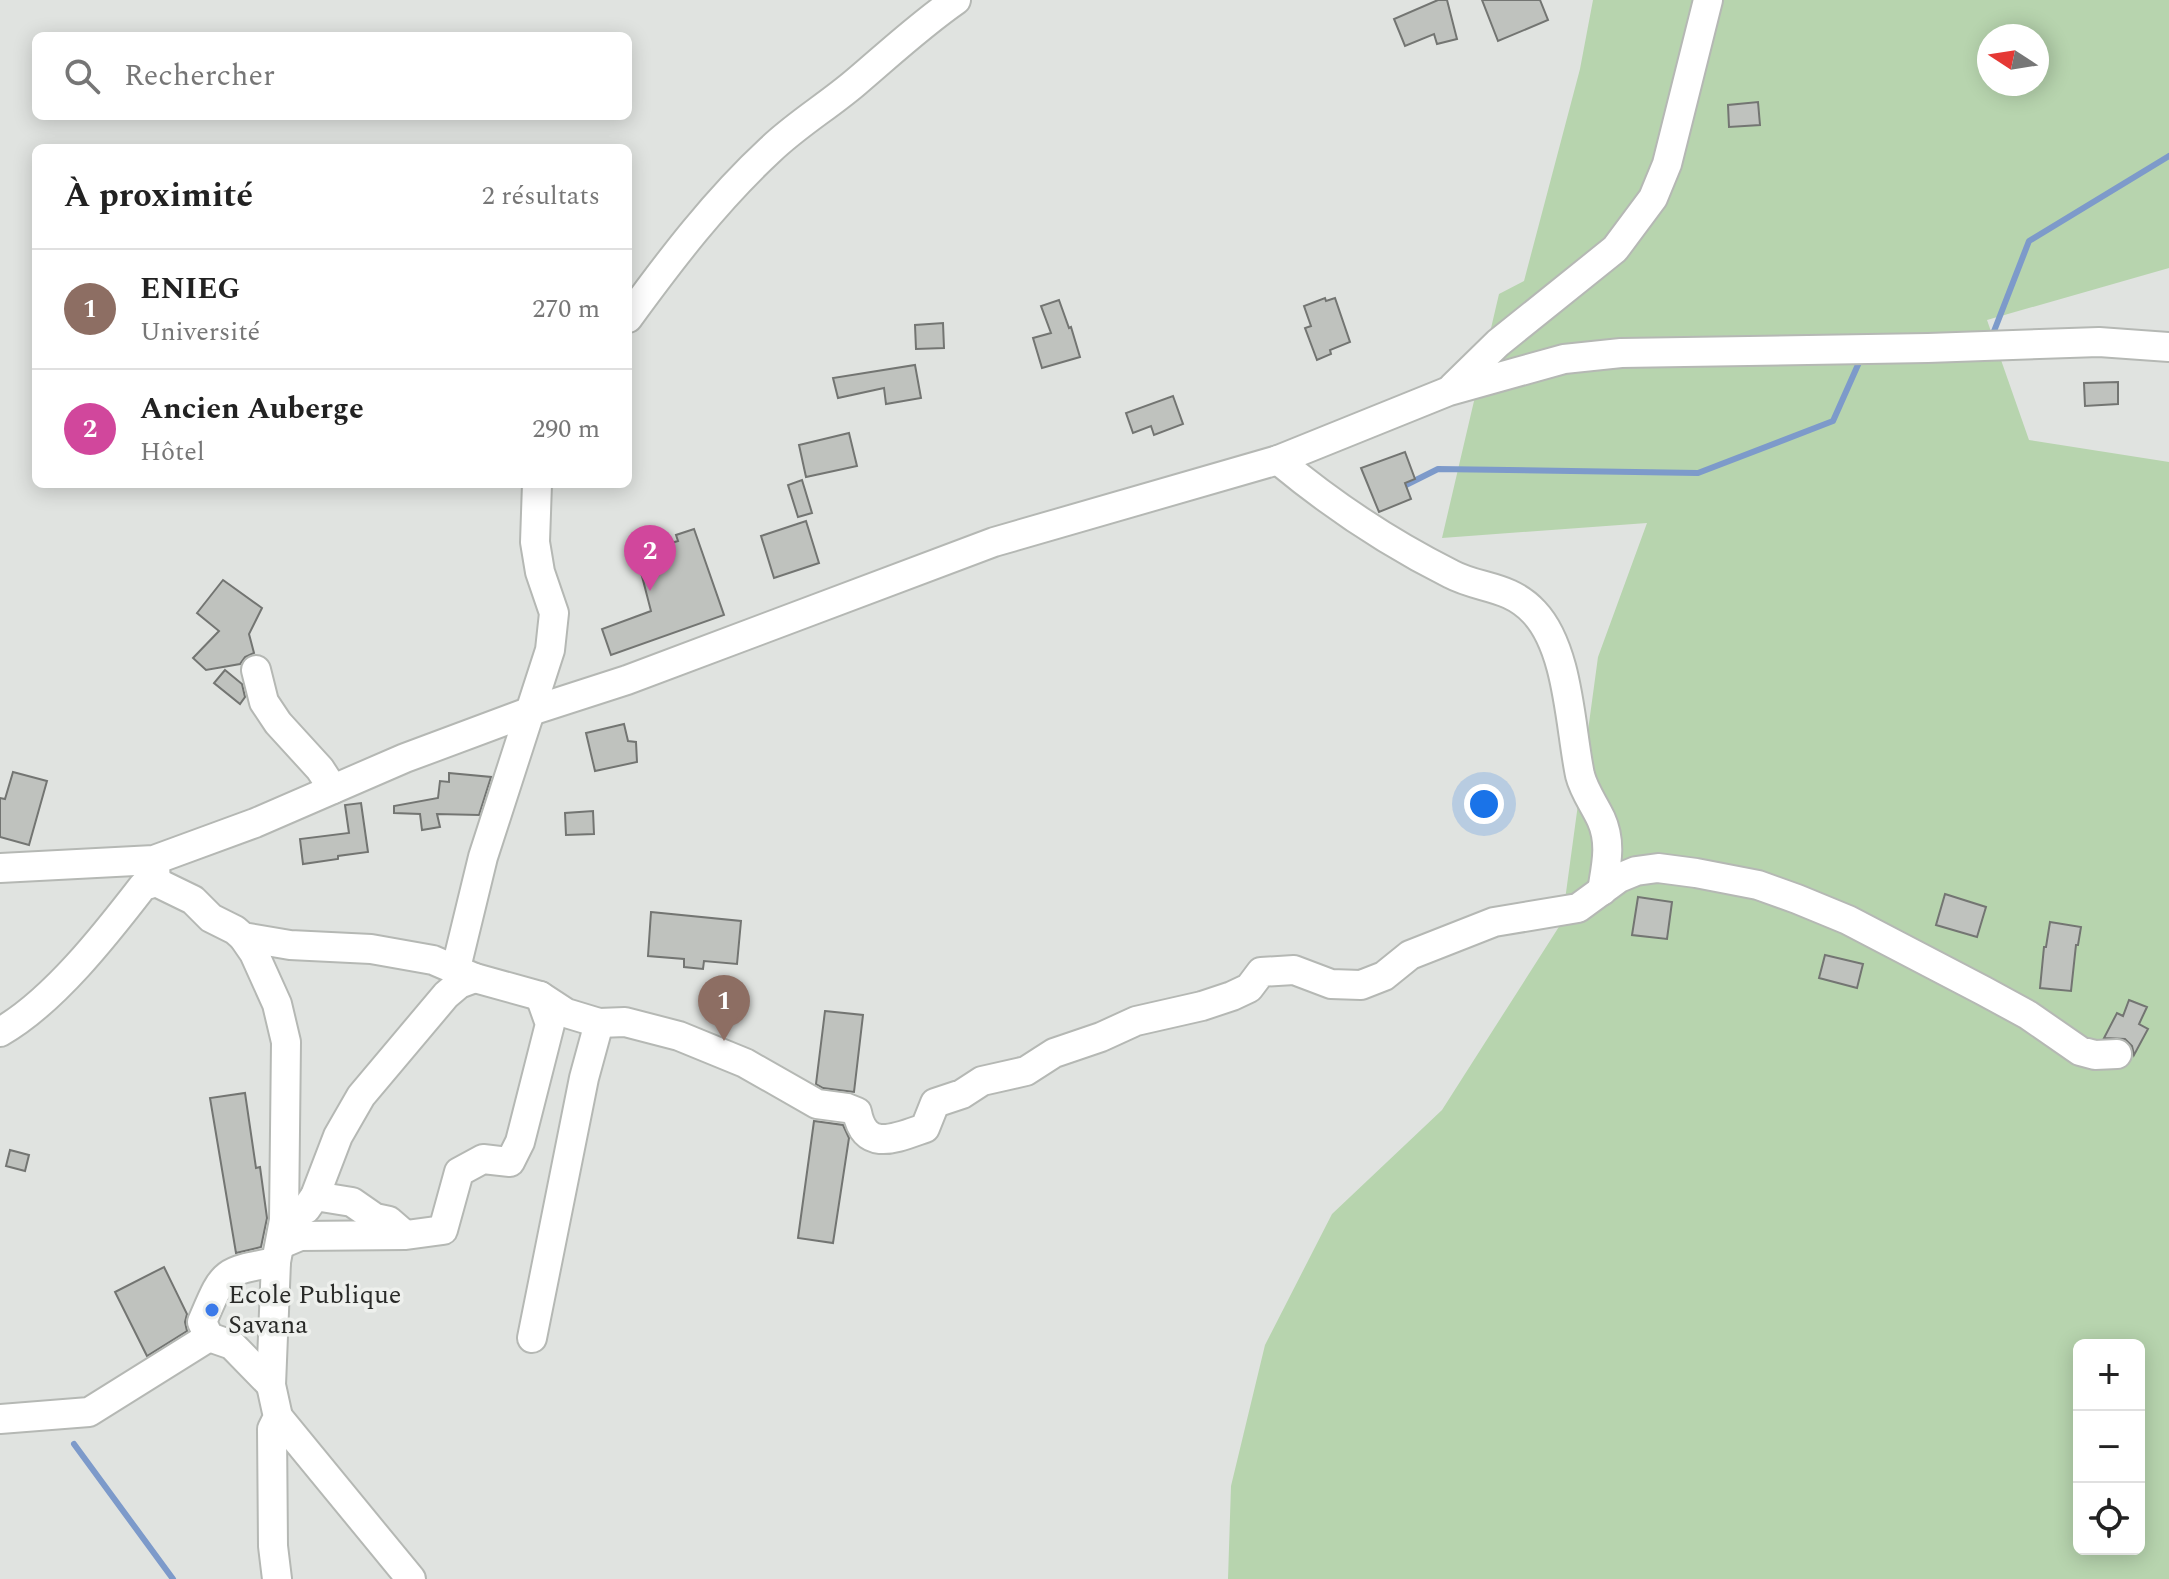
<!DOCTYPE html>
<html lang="fr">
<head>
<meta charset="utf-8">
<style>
  :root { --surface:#fff; --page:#f2f2f2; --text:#222; --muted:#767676; --line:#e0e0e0; --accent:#111827 }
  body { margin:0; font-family:Spectral,serif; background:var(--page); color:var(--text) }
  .controls { position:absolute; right:24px; bottom:24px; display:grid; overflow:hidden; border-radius:12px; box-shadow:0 4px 20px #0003 }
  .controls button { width:72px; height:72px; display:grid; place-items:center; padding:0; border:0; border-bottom:2px solid var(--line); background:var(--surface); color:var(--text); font:40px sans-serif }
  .compass { position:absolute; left:1977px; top:24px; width:72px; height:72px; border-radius:50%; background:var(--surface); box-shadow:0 4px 20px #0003; rotate:282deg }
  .you { position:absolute; left:1484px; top:804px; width:28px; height:28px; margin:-20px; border:6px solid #fff; border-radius:50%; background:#1a73e8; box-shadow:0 0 0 12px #1a73e833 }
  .badge { display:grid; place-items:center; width:52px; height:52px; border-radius:50%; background:var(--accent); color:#fff; font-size:26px; font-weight:700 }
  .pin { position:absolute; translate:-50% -66px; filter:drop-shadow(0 2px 4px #0008) }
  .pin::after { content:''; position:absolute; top:42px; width:28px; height:24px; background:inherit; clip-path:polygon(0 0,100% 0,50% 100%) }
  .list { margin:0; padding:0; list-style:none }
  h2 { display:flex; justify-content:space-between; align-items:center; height:104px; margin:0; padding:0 32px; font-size:34px }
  h2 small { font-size:26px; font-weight:400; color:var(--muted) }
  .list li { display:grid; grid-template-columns:52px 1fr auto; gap:24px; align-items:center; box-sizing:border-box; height:120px; padding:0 32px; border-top:2px solid var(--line) }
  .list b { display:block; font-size:30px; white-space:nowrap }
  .list p { margin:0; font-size:26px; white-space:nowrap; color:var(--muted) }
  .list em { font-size:26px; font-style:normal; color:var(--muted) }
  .icon { flex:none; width:44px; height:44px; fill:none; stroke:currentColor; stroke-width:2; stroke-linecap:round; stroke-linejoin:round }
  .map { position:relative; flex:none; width:2169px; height:1579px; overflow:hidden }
  .search { position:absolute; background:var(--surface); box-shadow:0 4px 20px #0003; left:32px; top:32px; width:600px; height:88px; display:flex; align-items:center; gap:20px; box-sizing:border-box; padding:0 28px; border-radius:12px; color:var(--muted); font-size:30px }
  .panel { position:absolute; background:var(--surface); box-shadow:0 4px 20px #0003; left:32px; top:144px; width:600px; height:344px; border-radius:12px }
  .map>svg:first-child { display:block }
  .green { fill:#b7d4ae; fill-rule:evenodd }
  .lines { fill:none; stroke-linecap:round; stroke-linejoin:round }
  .stream { stroke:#7d9aca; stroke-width:6 }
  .building { fill:#bfc2be; stroke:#737572; stroke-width:2 }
  .minor-casing { stroke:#b5b8b4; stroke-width:32 }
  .minor { stroke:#fff; stroke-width:28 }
  .poi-dot { fill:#3b7ae9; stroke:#eef0ed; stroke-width:3 }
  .labels { text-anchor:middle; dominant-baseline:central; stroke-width:7; stroke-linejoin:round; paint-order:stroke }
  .poi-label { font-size:26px; fill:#292a28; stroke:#eef0ed; text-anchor:start }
</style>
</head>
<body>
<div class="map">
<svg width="2169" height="1579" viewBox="0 0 2169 1579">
  <rect width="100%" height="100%" fill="#e0e3e0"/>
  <path class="green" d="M1593 0H2169V268L1987 320 2029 440 2169 462V1579H1228L1231 1486 1265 1345 1332 1214 1442 1110 1562 922 1598 657 1647 523 1442 538 1499 294 1524 281 1580 69ZM1989 36H2037V84H1989ZM2079 1345H2139V1549H2079Z"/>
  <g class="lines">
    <g class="stream">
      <path d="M1991 339 2029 241 2169 156"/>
      <path d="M1406 485 1438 469 1698 473 1833 421 1861 358"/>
      <path d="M74 1444 173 1579"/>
    </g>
  </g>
  <g class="building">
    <path d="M1438 0H1447L1457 39 1437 44 1434 34 1405 46 1394 19Z"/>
    <path d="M1482 0H1540L1548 20 1498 41Z"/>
    <path d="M1758 102 1760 125 1729 127 1728 105Z"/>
    <path d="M1325 298 1326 301 1335 298 1350 342 1330 350 1331 354 1317 360 1305 328 1311 326 1304 306Z"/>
    <path d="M1059 300 1069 328 1071 327 1080 357 1042 368 1033 338 1051 333 1041 306Z"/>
    <path d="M943 323 944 348 916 349 915 325Z"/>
    <path d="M915 365 921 398 886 404 884 388 838 398 833 378Z"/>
    <path d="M2118 382V404L2085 406 2084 383Z"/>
    <path d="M1173 396 1183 424 1154 435 1151 426 1133 433 1126 413Z"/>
    <path d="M849 433 857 466 806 477 799 445Z"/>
    <path d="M1405 452 1415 479 1405 483 1411 499 1379 512 1361 468Z"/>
    <path d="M802 480 812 513 798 517 788 485Z"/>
    <path d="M806 521 819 563 774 578 761 536Z"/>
    <path d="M694 529 724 615 611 655 602 629 651 611 636 553 678 541 676 535Z"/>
    <path d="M223 580 262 608 249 634 254 653 245 657 240 664 206 670 193 658 219 631 197 613Z"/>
    <path d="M225 670 242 684 245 697 240 704 214 683Z"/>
    <path d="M624 724 628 741 636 742 637 762 595 771 586 733Z"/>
    <path d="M13 772 47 781 29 845 0 837V798L5 799Z"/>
    <path d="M449 773 491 777 479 815 437 814 440 827 422 830 420 814 394 813V806L438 798 440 781 449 782Z"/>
    <path d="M361 803 368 852 338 856V859L303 864 300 839 349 833 345 805Z"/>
    <path d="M593 811 594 834 566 835 565 813Z"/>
    <path d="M1945 894 1986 907 1977 937 1936 925Z"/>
    <path d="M1638 897 1672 902 1667 939 1632 935Z"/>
    <path d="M651 912 741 921 737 964 704 961 703 969 684 967V959L648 956Z"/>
    <path d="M2050 922 2081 927 2078 945H2076L2071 991 2040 988 2044 947H2046Z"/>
    <path d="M1825 955 1863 964 1857 988 1819 978Z"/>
    <path d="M2129 1000 2147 1007 2139 1024 2148 1029 2134 1055 2132 1046 2125 1039 2104 1038 2117 1013 2123 1016Z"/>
    <path d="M825 1011 863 1015 854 1092 823 1088 816 1084Z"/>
    <path d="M245 1093 256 1168 260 1167 267 1218 261 1247 236 1253 210 1098Z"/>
    <path d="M814 1121 843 1125 849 1138 833 1243 798 1238Z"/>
    <path d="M10 1150 29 1155 25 1171 6 1166Z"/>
    <path d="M164 1267 187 1314 185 1322 187 1331 147 1356 115 1292Z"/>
  </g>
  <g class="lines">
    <g class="minor-casing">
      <g id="minor">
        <path d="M628 318C671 259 716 200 770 150 797 124 828 106 856 82 889 54 920 25 956 0"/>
        <path d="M1453 387 1498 343 1615 249 1653 198 1667 164 1708 0"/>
        <path d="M1278 460C1332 505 1389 543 1451 574 1479 589 1509 585 1534 612 1569 649 1570 727 1580 775 1584 791 1594 804 1601 819 1612 843 1606 866 1602 891"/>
        <path d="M256 670 264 702 278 723 320 769 333 789"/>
        <path d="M0 868 154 860 255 823 405 758 531 711 627 680 994 542 1278 460 1449 391 1564 359 1621 353 1928 348 2099 342 2169 347"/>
        <path d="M156 882 193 900 211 918 235 930 243 937 290 945 371 949 433 960 475 978 540 996 566 1013 599 1023 625 1022 679 1036 745 1063 817 1104 847 1108 857 1112C865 1153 896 1138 925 1128L935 1103 962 1094 982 1081 1026 1071 1054 1053 1101 1037 1136 1021 1202 1006 1232 996 1249 988 1261 972 1294 970 1331 984 1361 985 1384 976 1410 955 1494 922 1578 908 1619 878 1636 871 1658 868 1696 873 1758 885 1797 899 1848 920 1984 991 2028 1015 2080 1051 2095 1055 2117 1054"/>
        <path d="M243 937 254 953 277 1004 286 1042 284 1220 276 1262 271 1385 278 1417 272 1429 273 1546 277 1579"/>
        <path d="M456 968 483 857 550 650 554 613 540 572 535 542 537 484"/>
        <path d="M0 1032C53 1002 106 934 143 886L156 882 155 866"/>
        <path d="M315 1196 352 1202 375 1218 389 1221 404 1234"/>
        <path d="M284 1220 306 1209 315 1196 338 1136 361 1096 446 995 459 984 475 978"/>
        <path d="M281 1244 300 1236 406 1235 443 1230 459 1172 483 1159 510 1162 520 1142 550 1024 540 996"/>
        <path d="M532 1338 584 1078 599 1023"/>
        <path d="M271 1385 232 1345 209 1337 202 1322C224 1271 221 1272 276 1262"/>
        <path d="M278 1417 411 1579"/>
        <path d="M0 1419 89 1412 209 1337"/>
      </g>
    </g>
    <use href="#minor" class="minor"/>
  </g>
  <circle class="poi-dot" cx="212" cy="1310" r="8"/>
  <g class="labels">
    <g class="poi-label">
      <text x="228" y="1295">Ecole Publique<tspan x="228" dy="30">Savana</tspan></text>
    </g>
  </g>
</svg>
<div class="controls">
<button>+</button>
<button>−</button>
<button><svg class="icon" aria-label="locate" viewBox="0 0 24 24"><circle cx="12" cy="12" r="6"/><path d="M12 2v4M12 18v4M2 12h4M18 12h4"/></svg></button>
</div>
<svg class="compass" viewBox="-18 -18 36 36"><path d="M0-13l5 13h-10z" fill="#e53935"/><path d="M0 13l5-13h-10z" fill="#767676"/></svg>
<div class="you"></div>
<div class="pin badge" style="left:724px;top:1041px;background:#8d6e63">1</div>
<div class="pin badge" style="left:650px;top:591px;background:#d1479c">2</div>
<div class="search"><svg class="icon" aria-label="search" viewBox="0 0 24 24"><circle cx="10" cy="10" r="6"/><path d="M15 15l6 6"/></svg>Rechercher</div>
<section class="panel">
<h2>À proximité<small>2 résultats</small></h2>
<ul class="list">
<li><span class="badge" style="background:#8d6e63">1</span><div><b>ENIEG</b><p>Université</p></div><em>270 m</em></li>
<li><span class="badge" style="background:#d1479c">2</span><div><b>Ancien Auberge</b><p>Hôtel</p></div><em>290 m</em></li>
</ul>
</section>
</div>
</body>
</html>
